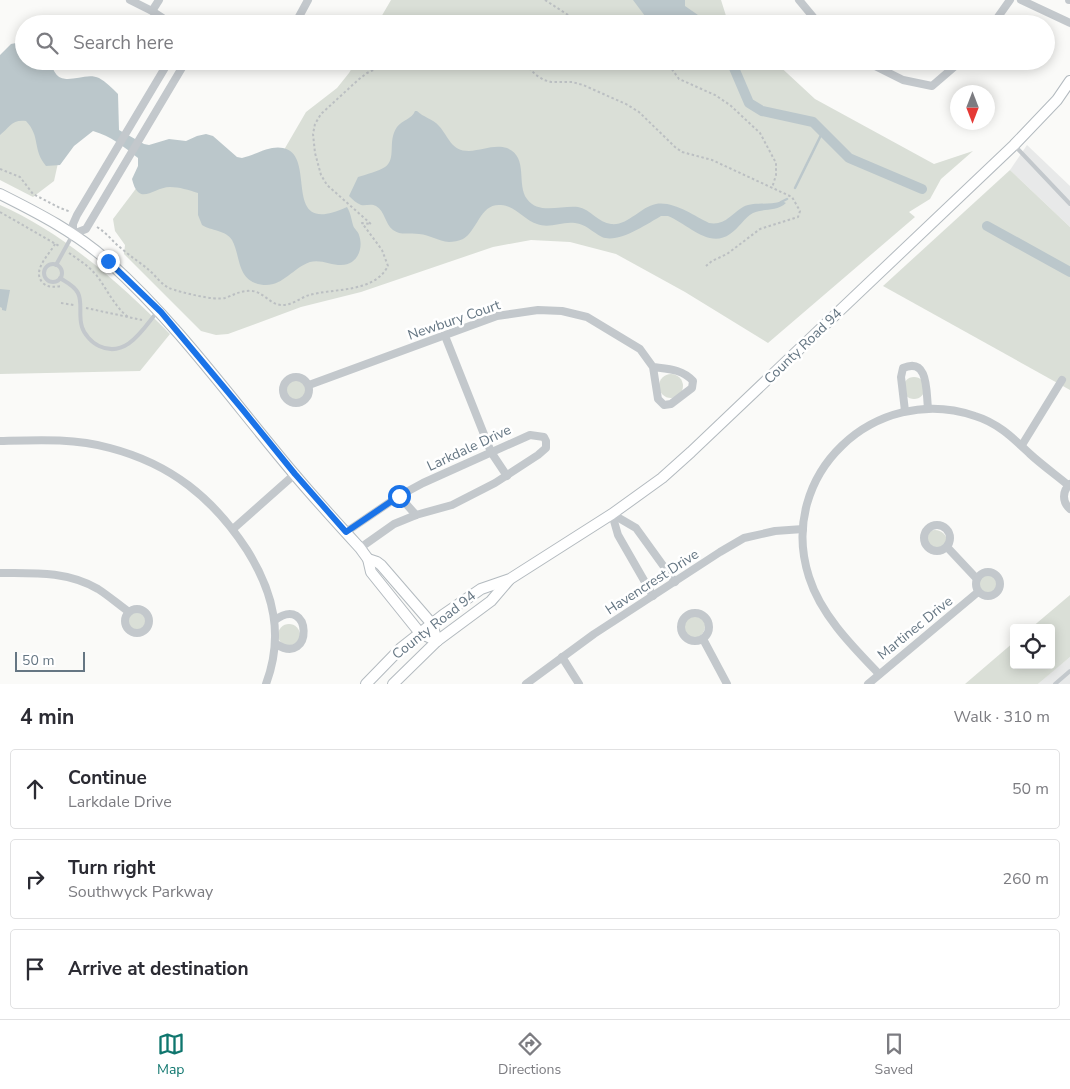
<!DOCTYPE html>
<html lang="en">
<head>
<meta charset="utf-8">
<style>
  :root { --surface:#fff; --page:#f7f7f7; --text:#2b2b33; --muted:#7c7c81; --line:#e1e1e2; --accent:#0f766e }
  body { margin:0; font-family:"Nunito Sans",sans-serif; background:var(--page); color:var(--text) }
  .controls { position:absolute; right:15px; bottom:15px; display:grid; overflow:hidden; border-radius:5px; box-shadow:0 2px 12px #0003 }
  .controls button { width:45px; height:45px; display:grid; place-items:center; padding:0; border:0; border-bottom:1px solid var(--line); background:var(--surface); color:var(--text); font:25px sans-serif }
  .compass { position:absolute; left:950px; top:85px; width:45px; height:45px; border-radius:50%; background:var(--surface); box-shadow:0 2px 12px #0003; rotate:180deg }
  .scale { position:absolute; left:15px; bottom:12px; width:70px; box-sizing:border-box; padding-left:5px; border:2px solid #657683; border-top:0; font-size:14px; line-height:18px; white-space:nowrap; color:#657683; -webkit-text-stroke:4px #fff; paint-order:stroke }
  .stop { position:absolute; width:15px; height:15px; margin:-11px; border:4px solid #1a73e8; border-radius:50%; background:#fff }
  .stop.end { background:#1a73e8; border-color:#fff; box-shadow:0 1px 5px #0008 }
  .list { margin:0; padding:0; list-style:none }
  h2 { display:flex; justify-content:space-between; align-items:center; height:65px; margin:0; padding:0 20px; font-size:21px }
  h2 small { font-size:16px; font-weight:400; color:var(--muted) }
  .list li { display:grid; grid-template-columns:32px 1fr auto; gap:15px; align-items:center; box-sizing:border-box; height:80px; margin:0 10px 10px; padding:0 10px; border:1px solid var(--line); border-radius:5px }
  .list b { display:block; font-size:19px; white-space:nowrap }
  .list p { margin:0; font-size:16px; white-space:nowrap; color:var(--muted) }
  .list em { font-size:16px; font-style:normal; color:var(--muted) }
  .icon { flex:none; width:28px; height:28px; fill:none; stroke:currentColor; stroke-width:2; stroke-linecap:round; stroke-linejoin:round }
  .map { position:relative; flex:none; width:1070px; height:684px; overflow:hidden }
  .search { position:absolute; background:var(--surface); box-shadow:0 2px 12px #0003; left:15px; right:15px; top:15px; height:55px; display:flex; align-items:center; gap:12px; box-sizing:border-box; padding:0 18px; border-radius:28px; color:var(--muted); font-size:19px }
  .sheet { height:335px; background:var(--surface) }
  nav { display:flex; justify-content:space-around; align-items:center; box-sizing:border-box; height:70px; border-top:1px solid var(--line); background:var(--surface); font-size:14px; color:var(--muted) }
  nav a { display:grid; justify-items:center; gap:2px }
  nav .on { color:var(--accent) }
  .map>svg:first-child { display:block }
  .built { fill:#e8e9e9 }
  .green { fill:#dadfd7 }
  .water { fill:#bbc7cb }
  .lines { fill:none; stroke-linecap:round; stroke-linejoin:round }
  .stream { stroke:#bbc7cb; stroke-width:2.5 }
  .canal { stroke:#bbc7cb; stroke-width:10 }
  .secondary-casing { stroke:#b3babf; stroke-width:12 }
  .path { stroke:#bbbfc2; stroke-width:2; stroke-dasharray:2.5 2.5; stroke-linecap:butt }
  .lane { stroke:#c3c8cc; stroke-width:4 }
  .street { stroke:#c3c8cc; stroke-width:8 }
  .secondary { stroke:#fff; stroke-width:10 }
  .route { stroke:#1a73e8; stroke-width:6 }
  .labels { text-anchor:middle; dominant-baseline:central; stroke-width:5; stroke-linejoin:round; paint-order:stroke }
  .street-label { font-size:14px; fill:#657683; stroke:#fff }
</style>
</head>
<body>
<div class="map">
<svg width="1070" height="684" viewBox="0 0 1070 684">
  <rect width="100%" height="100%" fill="#fafaf8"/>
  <g class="built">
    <path d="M1027 145 1070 186V227L1010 170Z"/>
    <path d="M1070 657V684H1038L1054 670Z"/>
  </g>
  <g class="green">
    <path d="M391 0H721L727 19 732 24H377Z"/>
    <path d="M356 61H774L815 99 934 164 973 151 941 179 930 199 909 212 915 217 768 343 685 292 616 254 570 242 531 240 493 247 361 292 301 307 228 334 216 335 201 331 124 254 125 245 115 231 113 219 156 162 263 186 306 112 337 88 349 73Z"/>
    <path d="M0 86 68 118 54 181 33 197 0 180Z"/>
    <path d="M1010 170 1070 227V390L883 286Z"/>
    <path d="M0 205C64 233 122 285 170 334L140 371 0 374Z"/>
    <circle cx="671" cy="386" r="12"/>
    <circle cx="914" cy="388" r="11"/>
    <circle cx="295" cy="391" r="12"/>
    <circle cx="935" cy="542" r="12"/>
    <circle cx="987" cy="585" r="12"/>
    <path d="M1070 595V657L1038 684H965L1014 642V665H1051V628H1031Z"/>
    <circle cx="136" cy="622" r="12"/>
    <circle cx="693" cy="626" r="12"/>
    <circle cx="289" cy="635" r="11"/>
  </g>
  <g class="water">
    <path d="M633 0H685V6L711 24H651Z"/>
    <path d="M21 42H24V61H51C57 94 82 70 99 78 106 82 112 88 118 94L119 130 144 144 149 145 169 139 186 141 197 136 206 134 213 136 237 157 242 158C255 155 270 145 283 148 319 155 278 239 347 207 351 214 351 218 353 225 354 229 358 231 359 235 364 249 357 265 341 265 331 265 320 259 310 262 290 269 280 292 255 283 237 276 240 254 232 240 226 230 211 231 202 225L198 215V193C189 190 179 187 170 187 153 187 139 208 132 179L138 166V158C124 147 111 136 93 131L74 146 60 165 46 166C32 149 41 137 26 121 12 119 9 128 0 135V55L11 44Z"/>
    <path d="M415 111H417C423 117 433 119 439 126 449 137 451 151 469 151 482 150 495 144 507 148 529 157 516 184 527 199 538 215 562 205 578 207 590 209 599 223 611 224 628 226 640 207 656 204 674 201 694 216 709 223 725 226 731 214 743 207 755 201 769 206 782 201L786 203C776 212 764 208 753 213 744 218 739 228 730 234 709 249 688 224 668 216H661C647 224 618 244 602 237 592 232 586 224 575 223 562 221 550 229 537 224 524 220 516 206 501 205 480 203 478 230 463 239 459 241 453 242 449 242 438 241 430 235 419 234 410 232 401 236 393 230 385 224 385 211 376 206 371 203 366 206 361 205 356 203 353 200 349 196L358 177C367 174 377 172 385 167 397 159 387 141 397 127 402 120 412 119 415 111Z"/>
    <path d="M0 289 10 290 6 311 2 310V308L0 307Z"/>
  </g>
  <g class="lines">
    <g class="stream">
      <path d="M795 188 823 131"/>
      <path d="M781 202 787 199"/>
    </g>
    <g class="canal">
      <path d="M731 61 749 103 762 111 813 122 849 158 922 189"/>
      <path d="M987 226 1070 272"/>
    </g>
    <g class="secondary-casing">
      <g id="secondary">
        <path d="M0 194C38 213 77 233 109 262 179 325 234 403 295 475 316 500 338 524 360 548L368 559 371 572 420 633 437 641"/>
        <path d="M368 559 377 562 381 565 432 624 437 641"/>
        <path d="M366 684 401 648 443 615 481 589 510 579 612 514 662 478 691 452 1014 145 1057 100 1070 81"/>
        <path d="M393 684 437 641 491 601 509 580"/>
      </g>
    </g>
    <g class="path">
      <path d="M545 0 582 24"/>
      <path d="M522 61 536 75 544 80 551 82H572L583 85 626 104 639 112 675 147 682 152 712 160 792 197 800 211 798 217 760 229 727 254 712 261 706 266"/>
      <path d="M666 61 679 79 715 95 730 105 760 133 776 163V175L772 188"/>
      <path d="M0 169 20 177 33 194 60 208 71 212"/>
      <path d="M0 212 59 246"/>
      <path d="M97 227C107 233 113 242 122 249 131 257 141 263 149 270 156 276 161 284 169 288 179 292 215 301 225 298 234 295 241 290 251 291 263 291 269 304 281 305 291 306 300 298 309 295 335 288 374 293 388 266L382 250 362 223 371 224 327 185 321 175 315 153 313 134 315 124 321 114 358 80 367 73 393 61"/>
      <path d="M55 244C49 255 31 271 43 283 48 288 55 287 62 286"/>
      <path d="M69 253C79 260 89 266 97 276 107 289 114 306 128 317"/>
      <path d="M61 303 74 305"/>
      <path d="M86 308 142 320"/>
    </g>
    <g class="lane">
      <path d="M1015 146 1070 204"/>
      <circle cx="53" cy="273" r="9"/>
      <path d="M56 265 72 236"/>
      <path d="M60 278C66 282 74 285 78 293 83 303 78 315 82 327 84 334 92 343 99 346 126 359 143 329 157 312"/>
      <path d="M1055 684 1070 671"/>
    </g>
    <g class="street">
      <path d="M130 0 152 11 172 24"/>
      <path d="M799 0 819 24"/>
      <path d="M1021 0 1070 23"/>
      <path d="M1069 0H1070"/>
      <path d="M152 11 159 0"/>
      <path d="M295 24 308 0"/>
      <path d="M993 24 1010 0"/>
      <path d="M169 61 77 215 73 224V234L86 229 186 61"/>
      <path d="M865 61 903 80 932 86 961 61"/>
      <path d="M445 336 491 452 507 476"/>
      <circle cx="296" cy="390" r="13"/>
      <path d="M309 385 497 316 538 310 562 311 587 317 640 349 653 367 658 399 664 405 671 404 692 388 693 381C682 369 668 369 653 367"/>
      <path d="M905 411 901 377 903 368C929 357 926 392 928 408"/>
      <path d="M0 441C37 440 74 438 110 448 171 464 213 498 247 550 274 593 284 636 266 684"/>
      <path d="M1022 445 1062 380"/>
      <path d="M1070 484C1062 491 1062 502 1070 509"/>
      <path d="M399 496 416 515"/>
      <path d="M612 514 636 528 675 582"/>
      <path d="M612 514 618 535 653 596"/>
      <circle cx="937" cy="538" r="13"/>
      <path d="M233 529 295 474"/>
      <path d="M346 532 399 496 423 483 530 435 544 437 546 441V448L538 455 495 483 452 505 416 515 394 524 360 548"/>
      <path d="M947 547 977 579"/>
      <circle cx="988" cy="584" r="12"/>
      <path d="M0 573C34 573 67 571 98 589 109 596 119 605 129 612"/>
      <circle cx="137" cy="621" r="12"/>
      <circle cx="695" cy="627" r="14"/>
      <path d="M275 620C312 593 314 668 276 644"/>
      <path d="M703 639 727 684"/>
      <path d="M562 657 579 684"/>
      <path d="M879 674C852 646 821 615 809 577 776 475 875 382 975 416 998 423 1013 438 1030 454 1042 465 1056 475 1068 485"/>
      <path d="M526 684 594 634 720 552 744 538 775 531 803 529"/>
      <path d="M868 684 978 592"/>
    </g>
    <use href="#secondary" class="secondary"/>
  </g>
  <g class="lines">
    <path class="route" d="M108 261 161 312 243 410 295 474 346 532 399 496"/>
  </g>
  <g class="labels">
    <g class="street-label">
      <text transform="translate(454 320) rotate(-19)">Newbury Court</text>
      <text transform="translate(803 346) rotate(-44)">County Road 94</text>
      <text transform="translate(469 448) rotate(-25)">Larkdale Drive</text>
      <text transform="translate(652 582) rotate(-33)">Havencrest Drive</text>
      <text transform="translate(434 625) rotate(-38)">County Road 94</text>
      <text transform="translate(915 628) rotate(-39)">Martinec Drive</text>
    </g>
  </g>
</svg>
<div class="controls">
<button><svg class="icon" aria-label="locate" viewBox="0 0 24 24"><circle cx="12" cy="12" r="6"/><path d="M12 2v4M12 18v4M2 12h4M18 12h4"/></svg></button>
</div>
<svg class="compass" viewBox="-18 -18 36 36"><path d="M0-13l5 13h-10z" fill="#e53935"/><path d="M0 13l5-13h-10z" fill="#7c7c81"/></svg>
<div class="scale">50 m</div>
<div class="stop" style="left:399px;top:496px"></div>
<div class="stop end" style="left:108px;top:261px"></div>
<div class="search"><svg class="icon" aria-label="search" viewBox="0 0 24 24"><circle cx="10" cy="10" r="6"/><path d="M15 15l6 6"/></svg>Search here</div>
</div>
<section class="sheet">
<h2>4 min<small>Walk · 310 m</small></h2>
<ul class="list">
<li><svg class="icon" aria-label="ahead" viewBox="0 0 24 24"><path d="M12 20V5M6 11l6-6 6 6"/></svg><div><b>Continue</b><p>Larkdale Drive</p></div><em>50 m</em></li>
<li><svg class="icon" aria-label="right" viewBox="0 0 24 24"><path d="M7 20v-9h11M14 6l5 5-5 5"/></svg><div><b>Turn right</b><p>Southwyck Parkway</p></div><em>260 m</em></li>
<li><svg class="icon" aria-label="arrive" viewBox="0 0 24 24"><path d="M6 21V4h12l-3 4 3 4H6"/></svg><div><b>Arrive at destination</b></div></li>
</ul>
</section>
<nav>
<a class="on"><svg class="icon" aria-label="map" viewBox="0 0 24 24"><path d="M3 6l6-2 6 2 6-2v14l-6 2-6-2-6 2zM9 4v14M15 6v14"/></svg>Map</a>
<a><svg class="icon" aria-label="directions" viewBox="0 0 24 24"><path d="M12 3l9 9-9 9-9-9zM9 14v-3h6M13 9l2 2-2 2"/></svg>Directions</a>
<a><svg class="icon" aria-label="saved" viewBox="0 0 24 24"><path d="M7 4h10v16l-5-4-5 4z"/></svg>Saved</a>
</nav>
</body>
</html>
